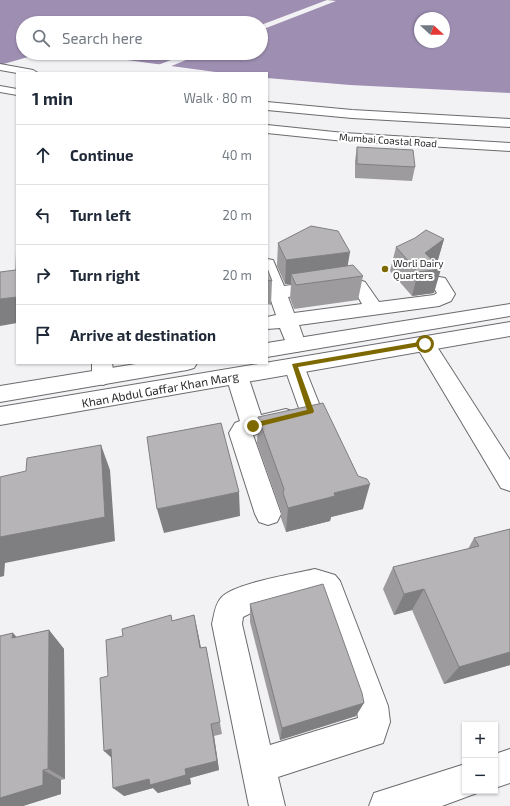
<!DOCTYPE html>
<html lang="en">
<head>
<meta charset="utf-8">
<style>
  :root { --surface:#fff; --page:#f2f2f3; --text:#1f2937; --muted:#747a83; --line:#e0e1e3 }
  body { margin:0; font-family:"Exo 2",sans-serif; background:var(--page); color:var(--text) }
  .controls { position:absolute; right:12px; bottom:12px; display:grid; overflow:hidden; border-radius:0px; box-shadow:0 1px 3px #0004 }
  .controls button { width:36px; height:36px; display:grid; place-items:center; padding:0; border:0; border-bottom:1px solid var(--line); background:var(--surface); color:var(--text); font:20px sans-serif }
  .compass { position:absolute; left:414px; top:12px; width:36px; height:36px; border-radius:50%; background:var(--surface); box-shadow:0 1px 3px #0004; rotate:111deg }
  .stop { position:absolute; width:12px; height:12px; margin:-9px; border:3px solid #7e6900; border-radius:50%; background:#fff }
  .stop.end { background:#7e6900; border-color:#fff; box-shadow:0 1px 4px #0008 }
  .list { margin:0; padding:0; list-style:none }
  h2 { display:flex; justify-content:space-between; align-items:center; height:52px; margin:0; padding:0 16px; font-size:17px }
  h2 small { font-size:13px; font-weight:400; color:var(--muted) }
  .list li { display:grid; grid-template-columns:26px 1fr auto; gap:12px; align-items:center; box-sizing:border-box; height:60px; padding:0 16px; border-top:1px solid var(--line) }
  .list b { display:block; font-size:15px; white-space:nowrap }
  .list em { font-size:13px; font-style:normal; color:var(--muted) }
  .icon { flex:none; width:22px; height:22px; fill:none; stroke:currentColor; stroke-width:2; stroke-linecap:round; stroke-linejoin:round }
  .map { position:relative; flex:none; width:510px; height:806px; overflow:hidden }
  .search { position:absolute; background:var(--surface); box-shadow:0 1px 3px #0004; left:16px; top:16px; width:252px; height:44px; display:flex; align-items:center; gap:10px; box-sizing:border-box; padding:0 14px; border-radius:22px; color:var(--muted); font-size:15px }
  .panel { position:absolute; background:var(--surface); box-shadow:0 1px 3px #0004; left:16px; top:72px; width:252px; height:292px; border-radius:0px }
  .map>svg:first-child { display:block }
  .water { fill:#9e8eb2; fill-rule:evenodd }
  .pier { fill:#f2f1f4 }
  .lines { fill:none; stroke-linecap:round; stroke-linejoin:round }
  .street-casing { stroke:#6b6a6d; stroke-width:2 }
  .primary-casing { stroke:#6b6a6d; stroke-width:2 }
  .highway-casing { stroke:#6b6a6d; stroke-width:2 }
  .street { fill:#fff; fill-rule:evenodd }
  .primary { fill:#fff; fill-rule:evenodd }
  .highway { fill:#fff; fill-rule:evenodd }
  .wall { fill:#9d9b9d }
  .shaded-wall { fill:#7f7e80 }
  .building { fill:#b6b4b7; stroke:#7f7e80 }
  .route { fill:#7e6900 }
  .poi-dot { fill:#7e6900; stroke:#fff; stroke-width:1.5 }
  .labels { text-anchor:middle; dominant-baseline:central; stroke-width:4; stroke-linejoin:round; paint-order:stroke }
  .far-street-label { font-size:10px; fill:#29282a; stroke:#fff }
  .far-poi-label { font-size:10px; fill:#29282a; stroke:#fff; text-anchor:start }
  .street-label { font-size:12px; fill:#29282a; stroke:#fff }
</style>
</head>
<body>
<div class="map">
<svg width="510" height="806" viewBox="0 0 510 806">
  <rect width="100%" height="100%" fill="#f2f1f4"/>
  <path class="water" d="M0 0H510V93L350 85 267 78V73H223L75 53H261V23H23V53H42L0 65ZM420 18H444V42H420Z"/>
  <g class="pier">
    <path d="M327 0 336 1 261 30V25Z"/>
    <path d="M189 53H203L169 67 158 65Z"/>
  </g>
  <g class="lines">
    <g class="street-casing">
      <g id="street">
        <path d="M267 259 273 260 284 286 351 277 365 282 379 302 434 295 437 293 430 282 433 278 439 277 445 278 455 294 451 301 439 306 299 325 306 345 303 350 296 352 289 350 280 328 267 329V317L276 315 267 289ZM350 288 356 293 362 304 294 313 288 297Z"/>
        <path d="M425 337 432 339 510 460V491L501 488 415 344 418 339Z"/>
        <path d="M294 359 301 361 304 366 322 411 319 417 311 420 303 417 300 411 284 366 287 361Z"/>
        <path d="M92 363H112L114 377 110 382 103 385 96 382 92 377Z"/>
        <path d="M237 368 244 371 248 376 261 415 286 409 294 412 297 418 294 424 253 435 281 514 277 522 268 525 259 522 255 514 229 433 235 423 240 421 226 376 230 371Z"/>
        <path d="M315 569 335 575 340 581 388 706 390 722 383 743 278 777 285 806H249L212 624C214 616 215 604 221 598 234 583 294 574 315 569ZM315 597 319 599 356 706 358 718 270 745 242 624 243 617 257 610Z"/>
        <path d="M510 749V783L495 788V754Z"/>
        <path d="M465 764V791H478L477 793 442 806H369L374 793Z"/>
      </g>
    </g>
    <g class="primary-casing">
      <g id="primary">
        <path d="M510 304V316L267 357V343Z"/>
        <path d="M510 322V336L0 425V407Z"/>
        <path d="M142 363H197L194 368 187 370 0 402V386Z"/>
      </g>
    </g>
    <g class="highway-casing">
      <g id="highway">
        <path d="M0 64 33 70 38 73H17L0 70Z"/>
        <path d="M0 86 17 89V95L0 92Z"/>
        <path d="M267 102 352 110 510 119V127L352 118 267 110Z"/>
        <path d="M267 125 344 133 510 143V151L344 141 267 133Z"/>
      </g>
    </g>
    <use href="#street" class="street"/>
    <use href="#primary" class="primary"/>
    <use href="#highway" class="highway"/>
  </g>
  <g class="wall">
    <path d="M357 147 415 167 412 181 355 178V161Z"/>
    <path d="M444 239 437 263 436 264 434 293 412 296 390 271 396 247Z"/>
    <path d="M278 243 348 266 363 276 358 300 294 309 290 298 291 284H285L277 266Z"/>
    <path d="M267 268 272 281 271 305 267 304Z"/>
    <path d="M258 417 363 509 331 517 330 521 286 532 281 518V511L257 443Z"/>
    <path d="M510 529V665L444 684 412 610 394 615 383 589 393 567 468 549 474 538Z"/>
    <path d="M250 604 356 716 280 740 250 622Z"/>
    <path d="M194 615 201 648 206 647 222 734 214 736 219 770 190 778 191 784 158 793 153 788 124 796 172 621Z"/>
    <path d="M49 630 64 649 65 779 61 780V794L23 806 17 637Z"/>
  </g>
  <g class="shaded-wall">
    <path d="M444 239 437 263 426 271 441 269 434 293 412 296 418 272 425 253Z"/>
    <path d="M350 252 346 276 291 274V284H285L286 260Z"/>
    <path d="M17 297V323L0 326V299Z"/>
    <path d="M101 445 110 470 115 541 5 563 4 576 0 577V537Z"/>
    <path d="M370 484 363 509 331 517 330 521 286 532 288 508 334 493Z"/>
    <path d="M239 492 240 516 164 533 157 509Z"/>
    <path d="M424 589 412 610 394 615 404 594Z"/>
    <path d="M194 615 198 633 204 664 200 648Z"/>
    <path d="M49 630 64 649 65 779 48 769Z"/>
    <path d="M13 633 30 652 12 638Z"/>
    <path d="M510 652V665L444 684 459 667Z"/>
    <path d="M364 703 356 716 280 740 282 728Z"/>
    <path d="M211 724 214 736 219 770 190 778 191 784 158 793 153 788 124 796 113 788 185 769Z"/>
    <path d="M111 749 115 761 104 751Z"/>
    <path d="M43 770 61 780V794L23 806H0V798Z"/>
  </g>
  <g class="building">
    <path d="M357 147 413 150 415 167 357 164Z"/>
    <path d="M311 226 338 231 350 252 286 260 278 243Z"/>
    <path d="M426 230 444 239 425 253 441 269 418 272 396 247 415 238Z"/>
    <path d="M17 235V297L0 299V272L16 270Z"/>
    <path d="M353 265 363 276 296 285 291 274Z"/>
    <path d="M267 268 272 281 267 280Z"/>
    <path d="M323 403 358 476 367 479 370 484 334 493 335 496 288 508 283 493 284 489 258 417Z"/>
    <path d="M221 423 239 492 157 509 147 437Z"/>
    <path d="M101 445 105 517 0 537V477L26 471 27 458Z"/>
    <path d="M510 529V652L459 667 424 589 404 594 393 567 479 546 474 538Z"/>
    <path d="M323 584 362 693 364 703 282 728 250 604Z"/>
    <path d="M171 615 172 621 194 615 200 648 206 647 220 722 211 724 217 761 185 769 186 775 150 785 149 779 113 788 111 749 104 751 100 678 108 676 106 640 123 636 122 629Z"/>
    <path d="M49 630 48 769 43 770V785L0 798V636L13 633 12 638Z"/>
  </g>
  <path class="route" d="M425 341 427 342V345L298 367 314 411 313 413 253 428 250 426 253 423 307 410 292 364Z"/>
  <circle class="poi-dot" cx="385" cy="269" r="4"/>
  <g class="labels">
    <g class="far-street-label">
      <text transform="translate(388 140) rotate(4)">Mumbai Coastal Road</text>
    </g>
    <g class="far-poi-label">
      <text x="393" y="263">Worli Dairy<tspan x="393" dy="12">Quarters</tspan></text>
    </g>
    <g class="street-label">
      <text transform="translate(160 389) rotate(-10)">Khan Abdul Gaffar Khan Marg</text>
    </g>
  </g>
</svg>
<div class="controls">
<button>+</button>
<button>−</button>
</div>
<svg class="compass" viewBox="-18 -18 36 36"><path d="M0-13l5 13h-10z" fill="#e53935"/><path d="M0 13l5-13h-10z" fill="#747a83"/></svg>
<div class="stop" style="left:425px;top:344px"></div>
<div class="stop end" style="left:253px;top:426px"></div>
<div class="search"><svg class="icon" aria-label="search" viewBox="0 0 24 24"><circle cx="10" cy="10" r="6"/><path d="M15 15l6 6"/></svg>Search here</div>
<section class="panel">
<h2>1 min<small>Walk · 80 m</small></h2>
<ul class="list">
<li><svg class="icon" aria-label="ahead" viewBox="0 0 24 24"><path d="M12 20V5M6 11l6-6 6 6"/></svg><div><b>Continue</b></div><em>40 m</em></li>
<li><svg class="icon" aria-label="left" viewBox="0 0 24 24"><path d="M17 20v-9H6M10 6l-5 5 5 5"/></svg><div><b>Turn left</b></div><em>20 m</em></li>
<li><svg class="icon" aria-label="right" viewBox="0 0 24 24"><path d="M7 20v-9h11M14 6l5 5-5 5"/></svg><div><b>Turn right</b></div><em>20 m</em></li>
<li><svg class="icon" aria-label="arrive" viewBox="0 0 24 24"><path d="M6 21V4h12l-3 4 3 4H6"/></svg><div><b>Arrive at destination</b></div></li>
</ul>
</section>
</div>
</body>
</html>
